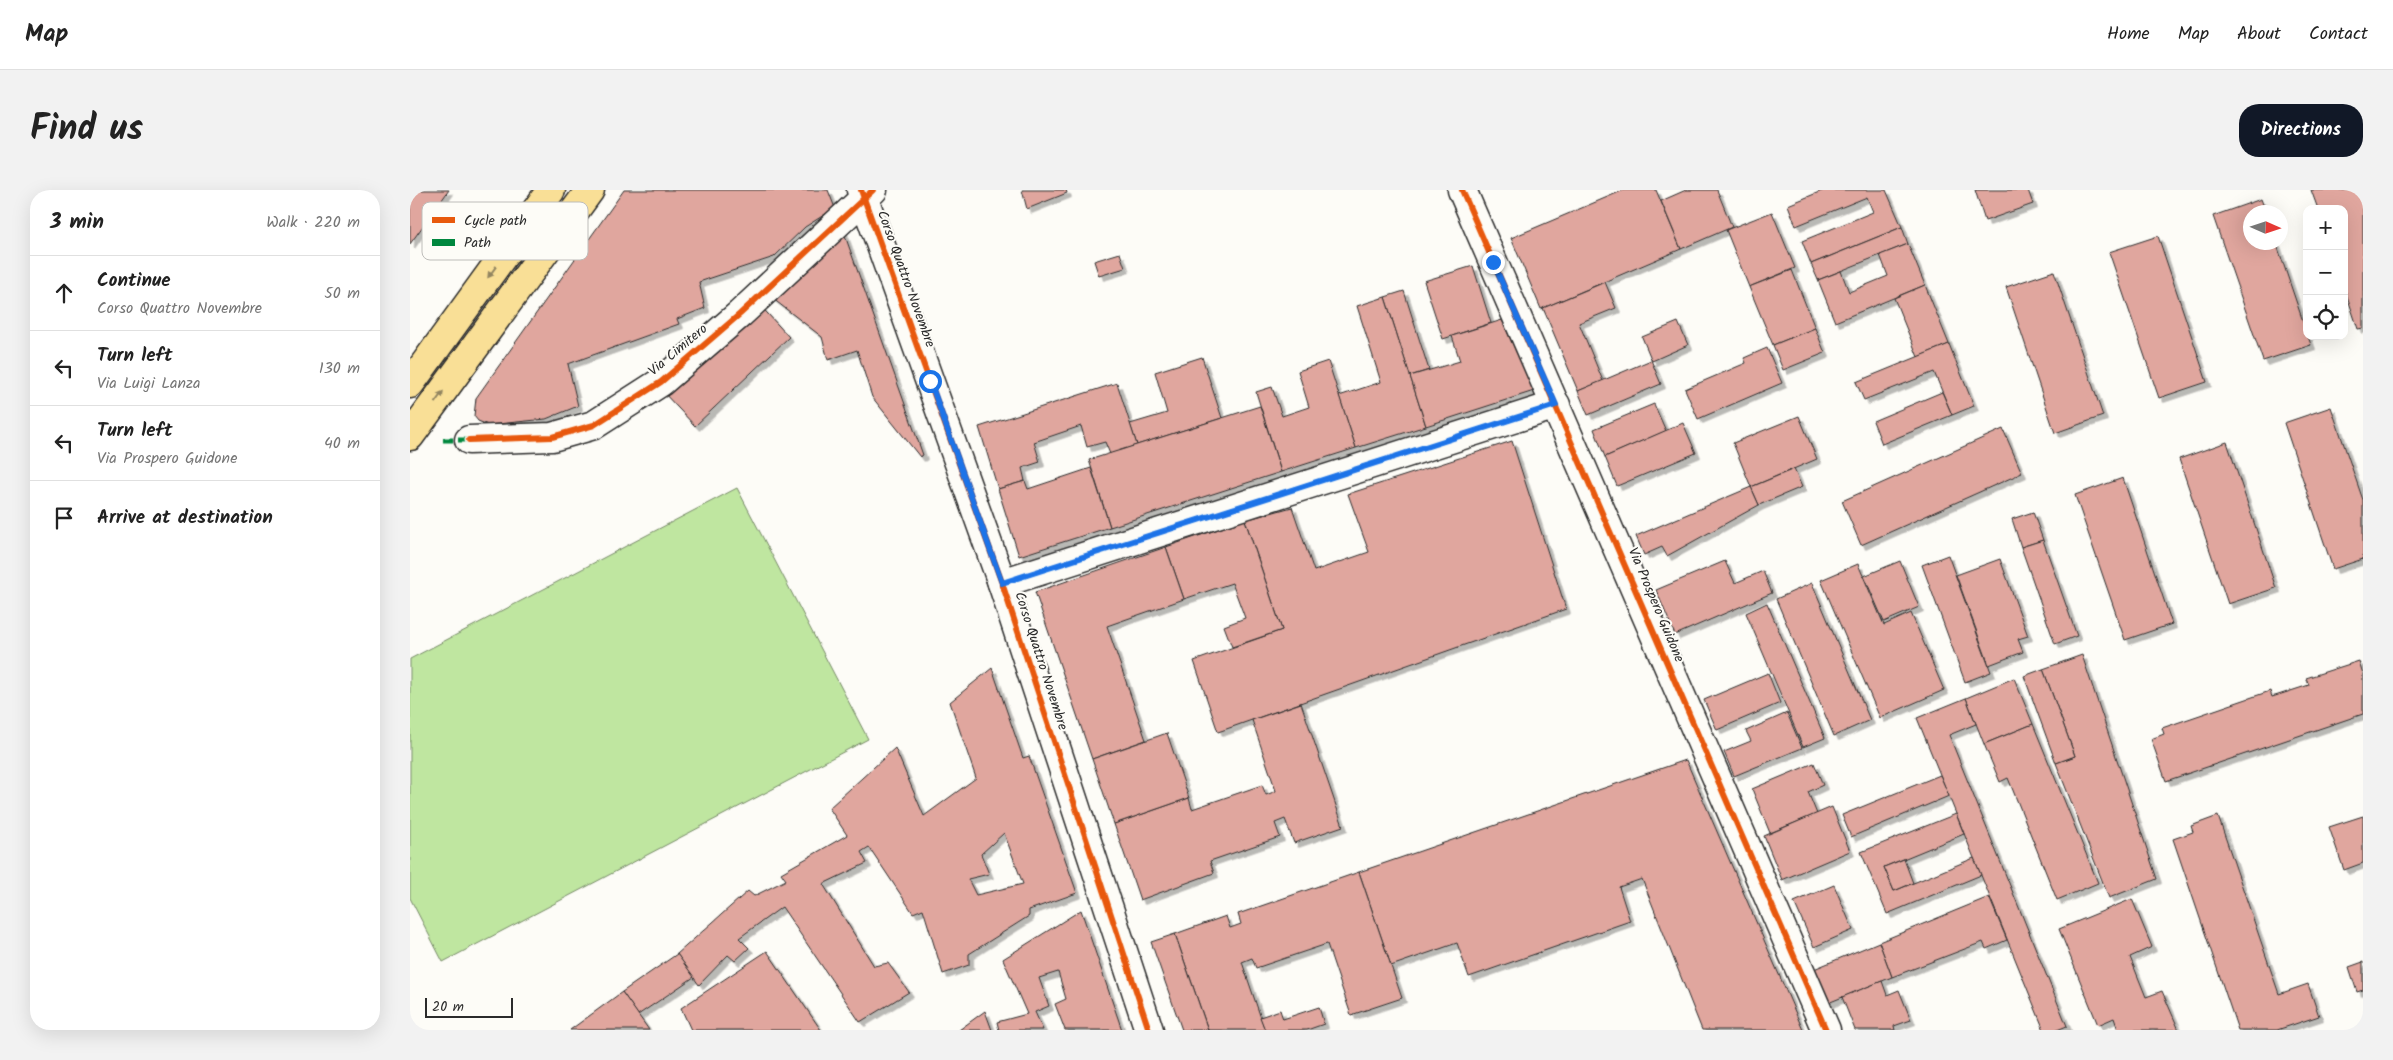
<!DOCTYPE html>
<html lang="en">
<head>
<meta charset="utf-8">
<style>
  :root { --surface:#fff; --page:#f2f2f2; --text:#222; --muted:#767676; --line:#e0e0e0; --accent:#111827 }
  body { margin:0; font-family:Kalam,sans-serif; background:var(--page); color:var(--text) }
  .controls { position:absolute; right:15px; top:15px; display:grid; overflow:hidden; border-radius:10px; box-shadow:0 5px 20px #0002 }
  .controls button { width:45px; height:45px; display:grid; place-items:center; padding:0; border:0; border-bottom:1px solid var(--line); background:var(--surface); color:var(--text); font:25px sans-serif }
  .compass { position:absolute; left:1833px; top:15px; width:45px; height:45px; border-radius:50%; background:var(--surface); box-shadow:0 5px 20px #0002; rotate:93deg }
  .scale { position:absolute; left:15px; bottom:12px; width:88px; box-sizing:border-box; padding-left:5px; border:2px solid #2b2b2b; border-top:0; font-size:14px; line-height:18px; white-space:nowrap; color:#2b2b2b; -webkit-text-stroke:4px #fdfcf7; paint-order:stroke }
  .stop { position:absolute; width:15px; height:15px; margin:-11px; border:4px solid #1a73e8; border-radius:50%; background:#fff }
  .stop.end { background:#1a73e8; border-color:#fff; box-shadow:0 1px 5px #0008 }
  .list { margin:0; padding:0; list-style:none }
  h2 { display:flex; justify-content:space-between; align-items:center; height:65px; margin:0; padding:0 20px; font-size:21px }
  h2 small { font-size:16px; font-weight:400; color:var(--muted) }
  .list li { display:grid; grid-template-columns:32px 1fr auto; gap:15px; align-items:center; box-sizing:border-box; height:75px; padding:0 20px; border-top:1px solid var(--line) }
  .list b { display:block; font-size:19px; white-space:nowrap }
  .list p { margin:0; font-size:16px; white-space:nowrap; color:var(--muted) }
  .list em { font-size:16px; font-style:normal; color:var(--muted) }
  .icon { flex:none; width:28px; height:28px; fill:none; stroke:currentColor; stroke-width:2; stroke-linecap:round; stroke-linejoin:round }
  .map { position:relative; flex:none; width:1953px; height:840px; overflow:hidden; border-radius:20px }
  header { display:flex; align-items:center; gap:30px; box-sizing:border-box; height:70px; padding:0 25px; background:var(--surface); border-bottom:1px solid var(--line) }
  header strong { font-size:24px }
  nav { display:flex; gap:28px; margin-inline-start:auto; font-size:18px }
  .intro { display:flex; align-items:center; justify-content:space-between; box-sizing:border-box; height:120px; padding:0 30px }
  h1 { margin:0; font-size:35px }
  .button { padding:12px 22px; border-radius:20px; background:var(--accent); color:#fff; font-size:18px; font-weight:700 }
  main { display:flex; gap:30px; padding:0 30px }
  aside { flex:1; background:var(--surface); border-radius:20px; box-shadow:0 5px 20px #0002 }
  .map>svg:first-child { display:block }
  .green { fill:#bfe6a0; stroke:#758866 }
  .building { fill:#e0a69e; stroke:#2b2b2b; fill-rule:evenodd; filter:url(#shadow) }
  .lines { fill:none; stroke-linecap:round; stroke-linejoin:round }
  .minor-casing { stroke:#2b2b2b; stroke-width:31 }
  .major-casing { stroke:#2b2b2b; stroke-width:31 }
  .minor { stroke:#fdfcf7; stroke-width:28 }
  .major { stroke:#f9df96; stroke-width:28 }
  .quiet { stroke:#00873e; stroke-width:5; stroke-dasharray:10 5; stroke-linecap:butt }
  .cycleway-casing { stroke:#fdfcf7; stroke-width:9 }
  .cycleway { stroke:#e8590c; stroke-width:6 }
  .oneway { fill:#928560 }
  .route { stroke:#1a73e8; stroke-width:6 }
  .labels { text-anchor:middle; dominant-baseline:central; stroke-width:4; stroke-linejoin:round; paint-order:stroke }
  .street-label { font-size:14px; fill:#2b2b2b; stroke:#fdfcf7 }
  .key { fill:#fdfcf7; stroke:#bebdba; stroke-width:1 }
  .key-label { font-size:14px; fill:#2b2b2b }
</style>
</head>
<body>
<header>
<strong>Map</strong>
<nav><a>Home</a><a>Map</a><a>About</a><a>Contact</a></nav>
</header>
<div class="intro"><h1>Find us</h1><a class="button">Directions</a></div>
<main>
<aside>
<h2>3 min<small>Walk · 220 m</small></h2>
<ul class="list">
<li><svg class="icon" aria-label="ahead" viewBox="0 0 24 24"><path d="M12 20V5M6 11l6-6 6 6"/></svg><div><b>Continue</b><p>Corso Quattro Novembre</p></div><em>50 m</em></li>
<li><svg class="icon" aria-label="left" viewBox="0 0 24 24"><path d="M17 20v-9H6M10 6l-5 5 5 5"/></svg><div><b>Turn left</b><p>Via Luigi Lanza</p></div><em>130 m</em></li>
<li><svg class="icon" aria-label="left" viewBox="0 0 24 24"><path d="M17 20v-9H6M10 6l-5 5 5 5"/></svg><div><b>Turn left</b><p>Via Prospero Guidone</p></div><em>40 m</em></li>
<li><svg class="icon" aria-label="arrive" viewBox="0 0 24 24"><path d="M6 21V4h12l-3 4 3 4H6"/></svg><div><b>Arrive at destination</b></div></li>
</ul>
</aside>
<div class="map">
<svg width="1953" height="840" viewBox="0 0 1953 840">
  <defs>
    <filter id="shadow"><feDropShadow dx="4.5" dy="4.5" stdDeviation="0" flood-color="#0004"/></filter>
  </defs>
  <rect width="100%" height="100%" fill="#fdfcf7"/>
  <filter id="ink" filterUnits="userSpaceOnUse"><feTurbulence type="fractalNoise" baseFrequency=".02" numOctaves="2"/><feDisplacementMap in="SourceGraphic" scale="10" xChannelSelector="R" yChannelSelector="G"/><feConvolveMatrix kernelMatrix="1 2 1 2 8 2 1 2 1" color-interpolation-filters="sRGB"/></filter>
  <g filter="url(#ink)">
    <path class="green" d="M327 298 458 549 33 772 0 708V469Z"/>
    <g class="building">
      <path d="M0 0H39L0 54Z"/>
      <path d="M214 0H418L425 18 395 37 364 67 289 92 295 118 267 129 269 134 158 174 168 216 136 229 78 235 68 231 64 226 66 208Z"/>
      <path d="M612 0H656L657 3 617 19Z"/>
      <path d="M1214 0H1246L1271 59 1131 119 1101 48Z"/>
      <path d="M1276 0H1307L1322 37 1271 59 1251 11Z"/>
      <path d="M1414 0H1476L1492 37 1401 74 1392 51 1463 22 1457 7 1386 36 1378 15Z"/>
      <path d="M1565 0H1618L1623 14 1575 31Z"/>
      <path d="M1901 0H1948L1953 13V138L1948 139 1934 97V19H1908Z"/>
      <path d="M1851 9 1856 22H1840V52H1866L1901 155 1853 171 1803 26Z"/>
      <path d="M1362 22 1385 78 1339 97 1316 40Z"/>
      <path d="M432 37 513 265 510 267 462 207 447 160 418 170 412 147 358 105Z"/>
      <path d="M1492 37 1498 54 1408 90 1401 74Z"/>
      <path d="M1748 46 1797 192 1749 208 1699 62Z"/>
      <path d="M1498 54 1515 95 1425 132 1408 90 1431 81 1439 102 1478 86 1470 65Z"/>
      <path d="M710 63 715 78 689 86 684 71Z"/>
      <path d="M1063 76 1081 133 1033 149 1014 91Z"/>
      <path d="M1382 80 1405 138 1363 155 1339 97Z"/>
      <path d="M1644 81 1693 226 1645 243 1596 97Z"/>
      <path d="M1195 92 1206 118 1169 133 1193 191 1168 201 1133 118Z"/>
      <path d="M1515 95 1539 154 1508 167 1484 108Z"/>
      <path d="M994 101 1019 180 1000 186 975 107Z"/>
      <path d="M975 107 1016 236 946 258 929 206 971 192 947 116Z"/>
      <path d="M347 112 379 147 285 236 252 201Z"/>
      <path d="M1092 130 1124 201 1016 236 1000 186 1050 171 1042 146Z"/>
      <path d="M1268 132 1278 155 1242 171 1232 147Z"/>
      <path d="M1405 138 1415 163 1373 180 1363 155Z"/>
      <path d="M1539 154 1564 216 1542 225 1524 182 1454 210 1446 192Z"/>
      <path d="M1357 158 1372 193 1288 229 1275 199 1336 173 1334 168Z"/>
      <path d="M792 167 812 228 727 255 720 234 757 223 745 182Z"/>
      <path d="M1241 170 1251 194 1178 225 1168 201Z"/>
      <path d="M918 171 946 258 871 282 846 202 862 197 872 226 899 217 888 181Z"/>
      <path d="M707 193 727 255 700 264 695 252 677 257 671 236 624 252 630 272 612 278 615 291 588 299 569 237Z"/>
      <path d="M1532 202 1542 225 1472 254 1463 231Z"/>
      <path d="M1244 214 1256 241 1195 267 1184 239Z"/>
      <path d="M850 216 871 282 700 337 679 270Z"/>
      <path d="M1921 217 1953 310V369L1923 379 1874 233Z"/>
      <path d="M1389 226 1407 269 1341 297 1323 253Z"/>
      <path d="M1273 233 1286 263 1207 296 1195 267Z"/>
      <path d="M1593 239 1612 283 1451 355 1432 311Z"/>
      <path d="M1102 251 1156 419 808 542 784 471 872 440 835 330 882 317 904 381 959 362 938 304Z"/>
      <path d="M1817 252 1866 398 1818 414 1769 269Z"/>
      <path d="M681 278 700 337 609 366 588 299 615 291 618 299Z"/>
      <path d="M1384 279 1392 297 1349 315 1341 297Z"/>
      <path d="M1713 288 1762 434 1715 450 1665 305Z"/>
      <path d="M1341 297 1349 315 1257 366 1252 357 1234 365 1226 346Z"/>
      <path d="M1623 322 1633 350 1611 357 1602 329Z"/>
      <path d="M835 330 872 440 822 457 814 436 835 428 822 393 774 409 756 357Z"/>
      <path d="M1633 350 1667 446 1645 454 1611 357Z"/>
      <path d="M756 357 774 409 697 436 736 550 682 569 625 402Z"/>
      <path d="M1538 365 1581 482 1555 492 1512 375Z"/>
      <path d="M1590 369 1618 446 1608 449 1613 462 1579 475 1546 385Z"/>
      <path d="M1315 371 1325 393 1353 381 1362 403 1265 445 1246 400Z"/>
      <path d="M1490 371 1509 417 1474 432 1454 386Z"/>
      <path d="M1448 374 1474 435 1501 423 1534 500 1470 528 1411 390Z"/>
      <path d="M1402 393 1460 530 1424 546 1366 409Z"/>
      <path d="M1357 413 1415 548 1393 557 1336 423Z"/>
      <path d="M1672 465 1747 689 1699 708 1646 573 1665 566 1633 479Z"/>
      <path d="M1949 471 1953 484V524L1756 591 1741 549 1754 544 1752 538 1860 501 1862 507 1899 495 1896 488Z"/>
      <path d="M582 478 613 568 619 566 667 703 619 720V726L559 764V775L533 784 513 719 503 723 459 657 451 662 457 673 413 694 464 776 478 773 499 802 450 832 372 717 329 748 339 758 325 771 318 765 289 795 267 764 338 701 344 706 376 690 371 683 437 645 419 618 485 558 514 626 566 588 540 512ZM594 643 613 694 566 705 558 689 579 684 571 664Z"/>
      <path d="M1633 479 1665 566 1646 573 1614 486Z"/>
      <path d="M1358 483 1370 513 1307 540 1294 510Z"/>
      <path d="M1604 488 1623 534 1574 554 1556 508Z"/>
      <path d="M1556 508 1566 534 1539 545 1657 836 1647 840H1634L1507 528Z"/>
      <path d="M891 513 933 636 884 653 875 629 865 633 870 647 800 671 804 683 730 710 704 634 779 608 782 619 852 595 856 605 866 601 842 530Z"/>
      <path d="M1377 523 1392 558 1324 586 1314 562 1341 551 1336 541Z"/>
      <path d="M1623 534 1688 693 1647 710 1598 588 1590 592 1574 554Z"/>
      <path d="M757 543 779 608 704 634 682 569Z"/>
      <path d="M1276 570 1393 840H1292L1232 689 1209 697 1220 731 1059 787 1047 753 981 776 949 682Z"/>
      <path d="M1404 573 1413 595 1398 602 1407 624 1360 643 1342 599Z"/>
      <path d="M1530 585 1539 606 1441 647 1432 625Z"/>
      <path d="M1422 617 1440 661 1372 690 1354 646Z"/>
      <path d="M1546 624 1554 644 1474 677 1484 701 1564 668 1571 685 1477 724 1451 662Z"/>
      <path d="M1808 626 1869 804 1898 794 1909 826 1867 840H1828L1763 649 1783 642 1781 636Z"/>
      <path d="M1953 626V673L1934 680 1919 637Z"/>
      <path d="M1494 669 1503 693 1484 701 1474 677Z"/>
      <path d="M949 682 992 808 941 825 917 754 846 778 842 768 832 772 855 840H798L765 744 816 726 820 738 831 734 828 724Z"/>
      <path d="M1424 695 1443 740 1404 757 1384 712Z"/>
      <path d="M1579 707 1597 750 1576 759 1573 752 1482 787 1469 752Z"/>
      <path d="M1722 709 1742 757 1720 767 1736 807 1752 801 1769 840H1708L1704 828 1688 835 1649 739Z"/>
      <path d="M671 720 712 840H655L645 814 656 809 648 782 629 788 639 816 625 822 633 840H589L587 832 617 824 593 769Z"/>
      <path d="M765 744 798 840H772L741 752Z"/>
      <path d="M1469 752 1482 787 1418 813 1404 779Z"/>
      <path d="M357 761 411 840H281L271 818Z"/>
      <path d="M267 764 284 787 228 825 212 802Z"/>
      <path d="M1953 772V800L1947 802 1939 777Z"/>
      <path d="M1472 791 1477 805 1489 800 1501 830 1484 836 1485 840H1445L1432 807Z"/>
      <path d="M212 802 239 840H160Z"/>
      <path d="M909 817 914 834 897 840H855L850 827 870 820 873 829Z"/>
      <path d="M575 821 582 840H549Z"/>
    </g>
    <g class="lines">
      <g class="minor-casing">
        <g id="minor">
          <path d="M451 0 592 393 739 840"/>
          <path d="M1052 0 1416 840"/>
          <path d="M59 250 142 247 184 235 251 192 330 124 463 0"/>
          <path d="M592 393 1146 215"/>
        </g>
      </g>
      <g class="major-casing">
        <g id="major">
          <path d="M0 194 141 0"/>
          <path d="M0 246 180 0"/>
        </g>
      </g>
      <use href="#minor" class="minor"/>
      <use href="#major" class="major"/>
      <path class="quiet" d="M33 250H59"/>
      <g class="cycleway-casing">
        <g id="cycleway">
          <path d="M451 0 592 393 739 840"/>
          <path d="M1052 0 1416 840"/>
          <path d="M59 250 142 247 184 235 251 192 330 124 463 0"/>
        </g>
      </g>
      <use href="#cycleway" class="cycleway"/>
    </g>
    <defs><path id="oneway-solid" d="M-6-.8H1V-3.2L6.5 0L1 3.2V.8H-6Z" transform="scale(1.25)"/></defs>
    <g class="oneway">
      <use href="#oneway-solid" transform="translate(82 82) rotate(126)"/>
      <use href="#oneway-solid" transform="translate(29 207) rotate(-54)"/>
    </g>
  </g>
  <g class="lines" filter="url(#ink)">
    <path class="route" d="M520 191 592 393 1146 215 1083 72"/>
  </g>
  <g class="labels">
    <g class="street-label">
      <text transform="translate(496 89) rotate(70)">Corso Quattro Novembre</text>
      <text transform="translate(268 160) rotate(-40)">Via Cimitero</text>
      <text transform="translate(1246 415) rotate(67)">Via Prospero Guidone</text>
      <text transform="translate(631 471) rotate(72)">Corso Quattro Novembre</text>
    </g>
  </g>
  <rect x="12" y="12" width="166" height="58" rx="8" class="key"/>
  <rect x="22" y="27" width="23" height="6" fill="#e8590c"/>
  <rect x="22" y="49" width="23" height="7" fill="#00873e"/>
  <g class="key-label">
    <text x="54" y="35">Cycle path</text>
    <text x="54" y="57">Path</text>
  </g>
</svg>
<div class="controls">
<button>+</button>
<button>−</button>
<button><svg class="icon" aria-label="locate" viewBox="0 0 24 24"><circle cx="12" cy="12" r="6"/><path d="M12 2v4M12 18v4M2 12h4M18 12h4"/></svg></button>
</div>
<svg class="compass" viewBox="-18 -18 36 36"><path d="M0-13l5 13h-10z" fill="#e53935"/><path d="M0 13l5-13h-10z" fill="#767676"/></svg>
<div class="scale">20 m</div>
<div class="stop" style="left:520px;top:191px"></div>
<div class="stop end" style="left:1083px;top:72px"></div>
</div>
</main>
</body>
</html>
